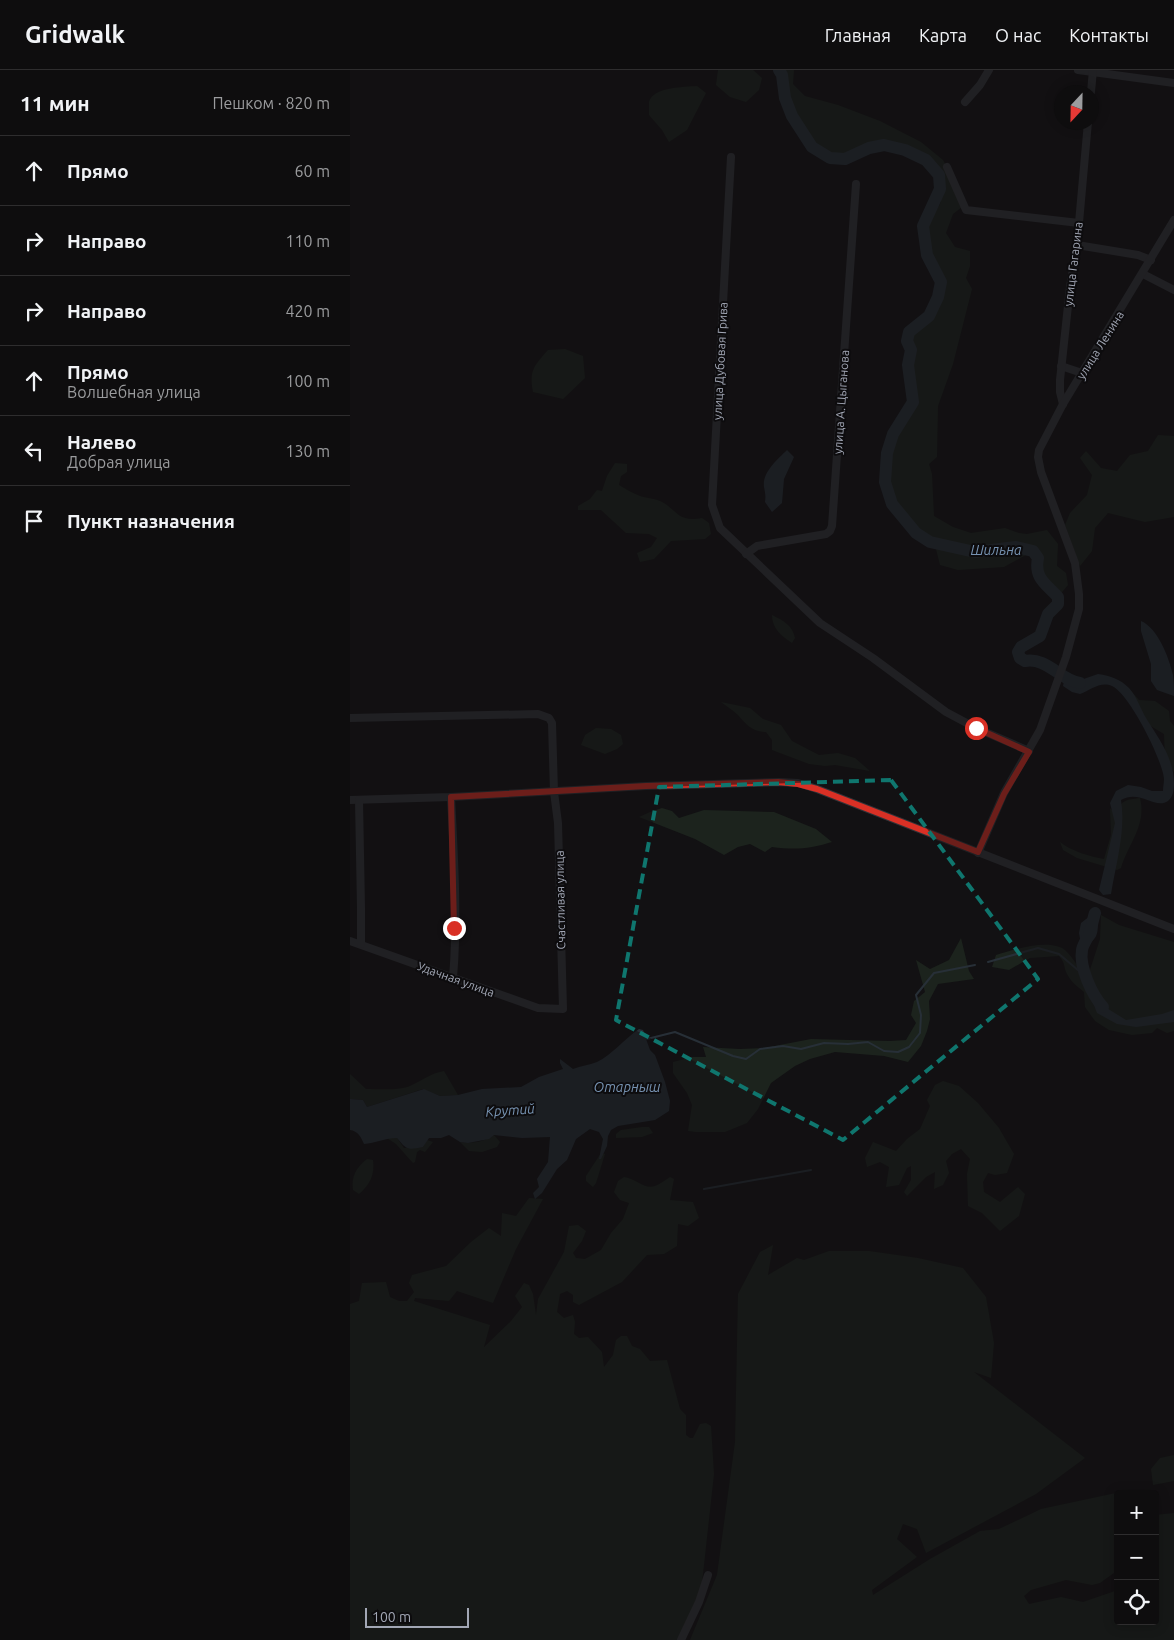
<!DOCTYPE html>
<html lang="ru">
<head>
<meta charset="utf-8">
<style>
  :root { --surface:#0e0d0e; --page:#1c1b1c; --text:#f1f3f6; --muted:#9b9c9e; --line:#2e2d2e }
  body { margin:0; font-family:Ubuntu,sans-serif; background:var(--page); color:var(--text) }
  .controls { position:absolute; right:15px; bottom:15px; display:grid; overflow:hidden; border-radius:5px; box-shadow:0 2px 12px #0003 }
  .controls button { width:45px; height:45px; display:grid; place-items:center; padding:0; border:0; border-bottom:1px solid var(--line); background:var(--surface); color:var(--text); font:25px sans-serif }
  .compass { position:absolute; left:704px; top:15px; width:45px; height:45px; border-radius:50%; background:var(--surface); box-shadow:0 2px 12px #0003; rotate:202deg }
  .scale { position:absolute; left:15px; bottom:12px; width:104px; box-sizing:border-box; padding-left:5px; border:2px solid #a2a7b5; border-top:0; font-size:14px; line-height:18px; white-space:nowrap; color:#a2a7b5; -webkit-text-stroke:4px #0d0c0e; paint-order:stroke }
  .stop { position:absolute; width:15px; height:15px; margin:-11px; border:4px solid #d93025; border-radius:50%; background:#fff }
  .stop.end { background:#d93025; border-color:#fff; box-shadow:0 1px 5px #0008 }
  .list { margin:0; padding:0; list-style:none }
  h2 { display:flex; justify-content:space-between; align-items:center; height:65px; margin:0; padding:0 20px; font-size:21px }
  h2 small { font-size:16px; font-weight:400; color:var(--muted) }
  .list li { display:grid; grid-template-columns:32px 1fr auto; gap:15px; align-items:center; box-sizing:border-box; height:70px; padding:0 20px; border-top:1px solid var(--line) }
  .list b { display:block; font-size:19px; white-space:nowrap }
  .list p { margin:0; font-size:16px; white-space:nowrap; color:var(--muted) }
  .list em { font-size:16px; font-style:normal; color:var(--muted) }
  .icon { flex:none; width:28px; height:28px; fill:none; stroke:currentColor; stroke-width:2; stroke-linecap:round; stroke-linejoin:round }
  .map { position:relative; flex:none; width:824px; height:1570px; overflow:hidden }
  header { display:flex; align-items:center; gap:30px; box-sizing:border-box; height:70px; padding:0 25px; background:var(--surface); border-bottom:1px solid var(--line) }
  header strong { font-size:24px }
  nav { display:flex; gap:28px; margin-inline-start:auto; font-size:18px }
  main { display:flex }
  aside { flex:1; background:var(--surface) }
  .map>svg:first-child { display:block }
  .green { fill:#1c231d }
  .water { fill:#272f37 }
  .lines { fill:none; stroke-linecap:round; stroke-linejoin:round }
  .stream { stroke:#272f37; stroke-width:2 }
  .river { stroke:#272f37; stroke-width:12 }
  .minor { stroke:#323338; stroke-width:8 }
  .route { stroke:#d93025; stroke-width:6 }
  .marked { fill:none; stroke:#0f766e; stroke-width:4; stroke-dasharray:10 6; stroke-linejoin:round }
  .labels { text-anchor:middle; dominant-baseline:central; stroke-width:4; stroke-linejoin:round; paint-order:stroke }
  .street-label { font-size:12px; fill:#a2a7b5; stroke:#0d0c0e }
  .water-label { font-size:14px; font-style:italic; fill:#7793b2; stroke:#0d0c0e }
</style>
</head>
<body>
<header>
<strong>Gridwalk</strong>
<nav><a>Главная</a><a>Карта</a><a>О нас</a><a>Контакты</a></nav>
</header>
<main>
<aside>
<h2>11 мин<small>Пешком · 820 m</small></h2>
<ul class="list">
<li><svg class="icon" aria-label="ahead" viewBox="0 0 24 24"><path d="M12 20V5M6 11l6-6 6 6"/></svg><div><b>Прямо</b></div><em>60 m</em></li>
<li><svg class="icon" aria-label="right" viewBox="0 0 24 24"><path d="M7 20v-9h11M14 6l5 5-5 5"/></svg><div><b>Направо</b></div><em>110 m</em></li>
<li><svg class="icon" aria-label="right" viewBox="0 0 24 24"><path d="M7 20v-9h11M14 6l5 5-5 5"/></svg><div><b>Направо</b></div><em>420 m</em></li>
<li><svg class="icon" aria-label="ahead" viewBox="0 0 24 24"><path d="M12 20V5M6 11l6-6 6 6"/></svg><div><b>Прямо</b><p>Волшебная улица</p></div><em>100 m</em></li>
<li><svg class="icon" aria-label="left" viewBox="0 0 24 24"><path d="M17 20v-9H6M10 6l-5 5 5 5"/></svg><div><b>Налево</b><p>Добрая улица</p></div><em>130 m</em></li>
<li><svg class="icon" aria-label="arrive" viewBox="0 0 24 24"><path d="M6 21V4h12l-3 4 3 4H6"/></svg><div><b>Пункт назначения</b></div></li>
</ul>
</aside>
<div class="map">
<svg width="824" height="1570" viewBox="0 0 824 1570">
  <rect width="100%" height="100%" fill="#121113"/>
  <g class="green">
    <path d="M368 0H403L412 8 409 20 396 32 380 27 366 15Z"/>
    <path d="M429 0H444L443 14 455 26 488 35 530 51 571 72 593 90 597 97 612 137 603 144 596 163 605 177 620 181V196L616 208 622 219 603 294 588 336 587 387 579 394 582 404 584 446 603 457 621 463 655 458 669 463 677 464 697 460 708 474 707 496 716 503 718 515 708 527C695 513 684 508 688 488L683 481 654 497 608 500 590 495 586 479 580 472 566 463 542 434 535 412 537 383 543 364 563 332 558 295 561 280 557 271 559 262 579 246 588 227 591 212 577 185 573 156 578 154 591 132 589 105 576 90 555 80 534 75 519 78 495 89 480 88 462 77 442 46 435 28 432 5Z"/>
    <path d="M347 16 356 23 337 60 319 72 312 60 299 45C299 41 299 36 299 32 303 17 334 17 347 16Z"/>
    <path d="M215 279 233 286 235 308 213 329 183 322C179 300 184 296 198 280Z"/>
    <path d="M808 365 824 366V447L795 452 758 443 745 458 742 481 730 496 715 455 720 443 737 425 742 405 730 388 736 381 751 398 767 401 780 385 798 381Z"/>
    <path d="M265 393 277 394V402L271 406 269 415C276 419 282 423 290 426 296 428 303 428 310 431 327 439 327 453 352 448L359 453 361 464 355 469 321 471 304 489 290 492 287 483 301 477 307 468 299 464 276 463 251 440H228V436L240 429 247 420 252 421 257 406Z"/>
    <path d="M422 545C434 551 442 555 445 568L442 573C431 566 422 558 422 545Z"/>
    <path d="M773 618 781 621 789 630 805 631 819 641 820 651 824 656V702L815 689 814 664 794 652Z"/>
    <path d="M371 632 400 638 413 649 431 655 442 671 469 685 488 683 505 688 520 701 485 695 475 696 459 694 422 680V670L416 662C402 662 396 654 388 645 383 640 376 636 371 632Z"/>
    <path d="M246 658 261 659 271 665 273 674 267 679 255 684 231 675 235 665Z"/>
    <path d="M790 728C797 755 778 774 771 798L767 800 727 788 713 780 710 772C721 781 741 787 754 789L761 765 760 738 766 744C772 729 776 730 790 728Z"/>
    <path d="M312 738 322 741 329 748 354 740 424 742 466 759 482 772C460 779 445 780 422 777L415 782 400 774 388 777 374 785 345 769 289 747 300 742Z"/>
    <path d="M751 845 769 855 824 872V961L817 963 807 958 802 963 782 965 759 960 745 951 735 937 734 922C728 917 721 912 717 904 713 896 716 894 709 886L680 888 659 900 642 897 646 885C663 880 699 868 715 880 724 888 729 900 737 909L750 869Z"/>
    <path d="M611 868 619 901 624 909 588 914 579 931 580 949 577 961 571 976 558 992 534 986 485 982 460 989 445 996 421 1013 408 1039 397 1053 375 1062H346L338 1061 342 1035 337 1023 323 1003V992L343 987H356L353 977 390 979 414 978 461 969 540 971 556 970 566 953 561 945 564 931 575 922 566 890 580 899 599 890Z"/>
    <path d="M94 1001 108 1025 90 1026 73 1019 17 1037 13 1030 0 1029V1004L16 1019C28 1019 51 1021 62 1015 75 1009 79 1004 94 1001Z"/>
    <path d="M593 1011 609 1016 628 1033 649 1058 664 1084 657 1103 645 1105 638 1103 633 1112 634 1122 650 1132 668 1117 675 1124 669 1146 650 1161 632 1143 618 1136 617 1104 620 1089 611 1079 602 1084 596 1091 599 1103 593 1115 584 1119 585 1102 576 1107 557 1126 554 1122 561 1110V1096L557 1098 549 1115 536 1117 539 1097 530 1092 517 1097 515 1088 523 1072 546 1081 557 1069 570 1059 580 1036 577 1030 585 1015Z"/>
    <path d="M292 1057H299L303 1063 292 1067 266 1068V1064L271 1060Z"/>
    <path d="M144 1065 150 1072 147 1077 132 1082 119 1081 110 1072C122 1074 134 1072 144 1065Z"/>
    <path d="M37 1068H47L54 1078 73 1077 77 1070 83 1072 75 1082 70 1080 67 1082 65 1092 63 1093 46 1074Z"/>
    <path d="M251 1083 255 1084 246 1113 243 1117 236 1111V1106Z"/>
    <path d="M17 1089 23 1090C25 1104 20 1115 9 1124L3 1120C1 1106 6 1098 17 1089Z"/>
    <path d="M274 1107C285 1108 295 1120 305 1116 310 1114 315 1110 320 1107L324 1109 320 1130 343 1132 349 1148 338 1156 328 1154 327 1176 314 1184 297 1185 272 1212 229 1235 223 1232V1225L217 1221 210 1224 207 1242 214 1248 223 1245 225 1252 224 1264 229 1268 238 1267 252 1282 254 1297 263 1285 266 1270 271 1266H277L282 1276 290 1279 300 1291 317 1290 330 1339 336 1345V1365L340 1368H343L350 1354 356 1353 361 1356 364 1404 352 1513 349 1528 330 1570H0V1234L9 1231 12 1213 36 1212 40 1227 49 1231H57L64 1222 59 1213 62 1205 96 1196 121 1172 139 1158 151 1166 152 1143 166 1146 179 1128 193 1129 166 1179 143 1233 107 1221 99 1231 65 1228 64 1231 140 1255 134 1277 161 1251 172 1237 165 1226 174 1213 179 1215 183 1224 186 1245 188 1229 214 1182 219 1156 228 1155 236 1161 232 1171 223 1183 226 1188 235 1189 251 1180 261 1163 273 1149 279 1133 270 1130 264 1122 268 1111Z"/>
    <path d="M423 1175 418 1205 447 1188 454 1190 479 1181H519L568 1188 613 1198 636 1227 644 1273 641 1308 624 1302 735 1388 686 1424 576 1483 567 1459 553 1454 547 1469 567 1487 522 1520 523 1525 580 1489 630 1461 649 1459 691 1439 780 1420V1424H768V1500L750 1513 742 1515 716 1510 681 1520 674 1526 679 1534 711 1527 733 1532 768 1520V1551H805V1445L824 1443V1570H340L367 1505 385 1372 388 1224 410 1182Z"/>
    <path d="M824 1385V1411L803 1415 801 1399 810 1388Z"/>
  </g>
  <g class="water">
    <path d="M437 380 444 387 434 409 432 433 422 442 415 432C416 425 415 423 414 417 412 402 428 389 437 380Z"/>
    <path d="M791 551C808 558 819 588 823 605 824 612 824 619 824 626L807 620 801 611V594L791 561Z"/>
    <path d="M748 604C761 606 770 609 779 618 787 627 790 638 796 648 809 669 824 688 824 714 824 720 823 727 818 731 805 740 790 719 771 730 776 761 766 793 761 824L753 825 749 820 765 753 760 733 766 721 778 715 791 717 802 721H813C813 717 814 713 814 709 813 691 779 623 762 616 750 611 741 620 730 624L722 622 713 616 715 606 725 612Z"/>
    <path d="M740 846 748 849C748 870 746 867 732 880L729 863 731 853Z"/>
    <path d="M746 921 755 937 776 950 812 944 824 940V952L786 957 767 954 747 943 741 927Z"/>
    <path d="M289 959 293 960 297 969H296L300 980 305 985 315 1012 320 1031 319 1041 305 1050 268 1056 261 1060 258 1066 257 1076 251 1089H249L253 1069 249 1062 240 1059 226 1069 217 1090 207 1099 192 1123 185 1129 183 1123 189 1117 187 1109 198 1092 200 1067 172 1068 144 1065 139 1069 118 1073 110 1072 99 1065 91 1068H79L73 1077C57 1080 57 1080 47 1068 35 1068 25 1073 14 1074 11 1067 8 1061 0 1060V1029L13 1030 17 1037 74 1019 90 1026 108 1025 132 1019 171 1017 189 1007 213 999 210 993V989L223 999C231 996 239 995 247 992 262 985 274 969 289 959Z"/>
  </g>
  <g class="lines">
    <g class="stream">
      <path d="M638 892 688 878 709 884 735 906"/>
      <path d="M297 969 325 962 383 986 396 989 410 979 433 976 451 979 474 973 498 974 518 972 534 981 548 982 559 977 570 963 571 945 566 925 584 903 625 895"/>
      <path d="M354 1119 461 1100"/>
    </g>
    <g class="river">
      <path d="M429 0 432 5 435 28 442 46 462 77 480 88 495 89 519 78 534 75 555 80 576 90 589 105 590 119 573 156 577 185 591 212 588 227 579 246 559 262 557 271 561 280 558 295 563 332 543 364 537 383 535 412 542 434 566 463 580 472 625 482 666 477 683 481 688 488C684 508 695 513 708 527V534L698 544 690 566 671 577 668 582 670 588 675 591C697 587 710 610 730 613"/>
      <path d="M745 843C743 849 742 856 740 862 738 868 733 874 732 880 729 897 742 925 753 937"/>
    </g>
    <g class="minor">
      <path d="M728 0 824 13"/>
      <path d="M741 22 743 0"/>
      <path d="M615 32 630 15 639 0"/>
      <path d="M381 87 362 435 370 458 470 553 523 588 596 642 626 658 679 681"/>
      <path d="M597 97 616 140 729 153"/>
      <path d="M727 175 788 185 801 190"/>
      <path d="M793 204 824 220"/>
      <path d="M711 296 732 303"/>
      <path d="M713 334 710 322V310L720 217 727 175 738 52"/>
      <path d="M396 484 407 476 476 464 480 461 482 456 506 114"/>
      <path d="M0 648 188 644 199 648 202 653 204 722 208 753 213 939 188 938 0 871"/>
      <path d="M101 727C104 787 108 849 103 908"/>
      <path d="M0 730 101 727 296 716 429 712 448 713 467 719 824 859"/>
      <path d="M9 730 11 838V874"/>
      <path d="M628 783 654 723 690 660 716 587 729 539V524L725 493 691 402 688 387 689 380 713 334 824 150"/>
      <path d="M331 1570 349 1532 358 1505"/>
    </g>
  </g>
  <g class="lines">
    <path class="route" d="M104 858 101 727 296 716 428 712 448 714 467 719 628 782 654 724 679 682 626 658"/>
  </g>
  <path d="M0 0H824V1570H0ZM541 710 688 909 493 1070 266 950 309 717Z" fill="#121113" fill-opacity=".55" fill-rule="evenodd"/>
  <path class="marked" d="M541 710 688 909 493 1070 266 950 309 717Z"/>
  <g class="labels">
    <g class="street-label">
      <text transform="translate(723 194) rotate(-83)">улица Гагарина</text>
      <text transform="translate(750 275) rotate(-58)">улица Ленина</text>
      <text transform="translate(370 291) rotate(-87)">улица Дубовая Грива</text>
      <text transform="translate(491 332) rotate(-86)">улица А. Цыганова</text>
      <text transform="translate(210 830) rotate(-91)">Счастливая улица</text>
      <text transform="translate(106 909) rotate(20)">Удачная улица</text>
    </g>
    <g class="water-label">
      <text x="646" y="480">Шильна</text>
      <text x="277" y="1017">Отарныш</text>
      <text transform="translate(160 1040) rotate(-4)">Крутий</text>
    </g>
  </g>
</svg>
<div class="controls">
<button>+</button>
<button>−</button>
<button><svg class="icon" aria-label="locate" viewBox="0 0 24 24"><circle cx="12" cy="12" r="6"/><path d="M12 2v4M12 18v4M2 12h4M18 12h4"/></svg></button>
</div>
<svg class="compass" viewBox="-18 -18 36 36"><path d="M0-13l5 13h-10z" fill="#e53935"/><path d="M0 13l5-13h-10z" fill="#9b9c9e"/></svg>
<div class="scale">100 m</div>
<div class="stop" style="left:626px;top:658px"></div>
<div class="stop end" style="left:104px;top:858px"></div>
</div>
</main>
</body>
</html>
